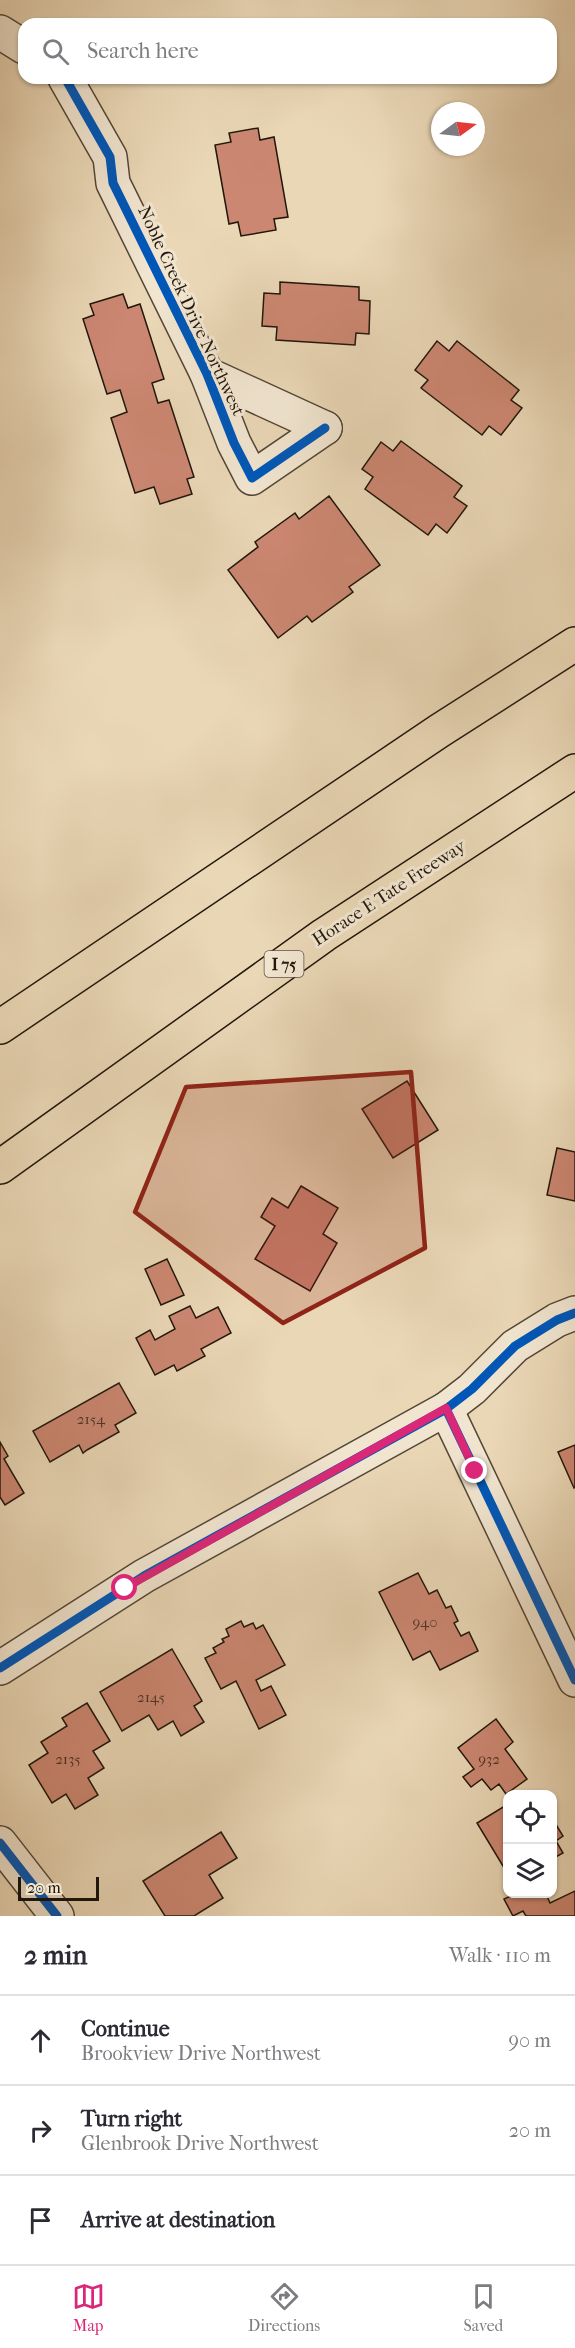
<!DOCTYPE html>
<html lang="en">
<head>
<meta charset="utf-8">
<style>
  :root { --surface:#fff; --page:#f7f7f7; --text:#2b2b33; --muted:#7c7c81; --line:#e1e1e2; --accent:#db2777 }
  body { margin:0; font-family:"IM FELL French Canon",serif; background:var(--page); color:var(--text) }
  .controls { position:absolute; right:18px; bottom:18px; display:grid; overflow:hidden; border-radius:12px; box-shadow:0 2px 4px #0004 }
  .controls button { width:54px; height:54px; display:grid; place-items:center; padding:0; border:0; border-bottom:2px solid var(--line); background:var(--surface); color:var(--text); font:30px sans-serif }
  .compass { position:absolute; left:431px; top:102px; width:54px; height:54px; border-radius:50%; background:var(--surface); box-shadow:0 2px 4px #0004; rotate:75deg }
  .scale { position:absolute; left:18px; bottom:15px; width:81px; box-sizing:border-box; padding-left:6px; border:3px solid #21170b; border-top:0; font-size:16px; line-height:21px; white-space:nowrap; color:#21170b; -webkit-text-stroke:4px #f1e5d0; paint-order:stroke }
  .stop { position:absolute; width:18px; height:18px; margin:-14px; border:4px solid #db2777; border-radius:50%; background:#fff }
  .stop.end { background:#db2777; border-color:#fff; box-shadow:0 2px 6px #0008 }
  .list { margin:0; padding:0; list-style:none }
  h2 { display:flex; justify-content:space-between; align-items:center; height:78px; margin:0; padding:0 24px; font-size:26px }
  h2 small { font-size:20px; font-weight:400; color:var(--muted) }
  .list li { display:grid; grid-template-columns:39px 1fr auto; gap:18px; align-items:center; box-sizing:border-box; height:90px; padding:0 24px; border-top:2px solid var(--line) }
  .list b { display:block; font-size:22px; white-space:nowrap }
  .list p { margin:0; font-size:20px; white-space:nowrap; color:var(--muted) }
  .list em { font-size:20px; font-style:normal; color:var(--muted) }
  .icon { flex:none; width:33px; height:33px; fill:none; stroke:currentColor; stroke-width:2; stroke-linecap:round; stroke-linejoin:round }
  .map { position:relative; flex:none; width:575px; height:1916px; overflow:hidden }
  .search { position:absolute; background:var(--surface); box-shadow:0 2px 4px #0004; left:18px; right:18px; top:18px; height:66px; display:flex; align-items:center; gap:15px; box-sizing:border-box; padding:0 21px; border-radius:18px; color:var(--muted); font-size:22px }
  .sheet { height:348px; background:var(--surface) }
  nav { display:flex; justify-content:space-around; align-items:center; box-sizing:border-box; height:84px; border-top:2px solid var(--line); background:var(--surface); font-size:16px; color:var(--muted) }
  nav a { display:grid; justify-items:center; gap:3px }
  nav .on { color:var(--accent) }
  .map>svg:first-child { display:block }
  .building { fill:#cc8772; stroke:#21170b; stroke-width:1.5 }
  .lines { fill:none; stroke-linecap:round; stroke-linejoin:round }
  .street-casing { stroke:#534736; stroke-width:36 }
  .highway-casing { stroke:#21170b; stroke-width:36 }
  .street { stroke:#f1e5d0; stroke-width:33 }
  .highway { stroke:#ead7b6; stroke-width:33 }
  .cycleway-casing { stroke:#f1e5d0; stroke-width:13 }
  .cycleway { stroke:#0057b8; stroke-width:9 }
  .route { stroke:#db2777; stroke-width:8 }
  .marked { fill:#8f2418; fill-opacity:0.2; stroke:#8f2418; stroke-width:4.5; stroke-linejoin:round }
  .labels { text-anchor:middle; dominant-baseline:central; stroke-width:6; stroke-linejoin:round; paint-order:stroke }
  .number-label { font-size:15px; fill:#4c3325 }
  .shield { fill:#f1e5d0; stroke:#5f5546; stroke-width:1.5 }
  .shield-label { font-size:16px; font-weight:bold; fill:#21170b }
  .street-label { font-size:18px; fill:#21170b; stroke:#f1e5d0 }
</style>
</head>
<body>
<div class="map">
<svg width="575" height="1916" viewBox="0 0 575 1916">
  <rect width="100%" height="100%" fill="#ead7b6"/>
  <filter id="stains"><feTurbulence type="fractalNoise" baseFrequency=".00333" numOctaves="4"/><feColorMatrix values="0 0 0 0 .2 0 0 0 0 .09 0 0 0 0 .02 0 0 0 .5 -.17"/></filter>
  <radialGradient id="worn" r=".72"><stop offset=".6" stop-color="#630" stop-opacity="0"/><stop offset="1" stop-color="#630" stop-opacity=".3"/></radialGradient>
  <g class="building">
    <path d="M258 128 260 140 274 137 288 217 274 219 276 230 241 236 238 222 229 224 215 145 231 142 229 133Z"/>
    <path d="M280 282 359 287V300L370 301 369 334 356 333 355 345 276 340 277 327 262 326 264 293 280 294Z"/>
    <path d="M123 294 128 308 140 304 164 379 152 383 158 403 169 400 194 477 187 479 192 494 160 504 154 487 135 493 111 418 127 412 120 390 107 394 83 319 94 315 90 304Z"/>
    <path d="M437 341 449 351 457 341 519 390 511 400 522 408 501 435 489 426 482 435 421 388 428 380 415 370Z"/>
    <path d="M401 441 462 486 454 497 467 506 447 533 436 524 428 535 365 489 373 477 362 469 381 442 393 451Z"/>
    <path d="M329 496 380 565 349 587 353 592 312 622 307 616 278 638 228 570 258 547 255 542 295 513 299 519Z"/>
    <path d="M407 1081 438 1130 393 1158 362 1109Z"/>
    <path d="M557 1148 575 1152V1201L547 1195Z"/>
    <path d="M301 1186 338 1208 323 1234 337 1243 310 1291 255 1259 275 1226 261 1217 272 1198 288 1208Z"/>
    <path d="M167 1259 184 1295 161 1305 145 1269Z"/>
    <path d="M190 1306 196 1318 218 1307 231 1333 201 1349 205 1356 177 1371 174 1365 155 1375 136 1338 150 1330 155 1340 175 1329 169 1316Z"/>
    <path d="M119 1383 136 1413 115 1425 119 1432 87 1450 83 1453 79 1445 50 1462 33 1431Z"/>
    <path d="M0 1442 8 1456 4 1459 24 1493 5 1505 0 1497Z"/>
    <path d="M575 1445V1487L574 1488 558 1452Z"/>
    <path d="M418 1573 429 1594 437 1590 446 1608 451 1606 458 1621 454 1623 461 1636 469 1632 478 1651 440 1670 430 1651 413 1660 379 1592Z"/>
    <path d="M241 1621 244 1627 253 1623 256 1629 263 1625 285 1665 256 1680 261 1691 271 1686 286 1715 259 1729 236 1681 221 1689 205 1658 216 1653 213 1648 224 1642 222 1639 229 1636 226 1629Z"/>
    <path d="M172 1649 202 1701 194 1706 204 1722 181 1736 173 1721 158 1730 149 1715 122 1731 100 1692Z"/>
    <path d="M87 1703 110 1741 93 1751 104 1768 88 1778 98 1795 75 1809 66 1794 52 1803 29 1765 48 1753 41 1742 67 1726 62 1718Z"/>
    <path d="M496 1719 513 1742 505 1749 527 1779 506 1794 499 1784 491 1790 482 1779 471 1787 463 1777 474 1769 458 1748Z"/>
    <path d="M508 1804V1870L506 1871 477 1823Z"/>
    <path d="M552 1818 563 1836 556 1841 563 1853 552 1859Z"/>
    <path d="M221 1832 237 1858 209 1875 223 1898 194 1916H165L143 1881Z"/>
    <path d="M575 1891V1916H526L523 1911 513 1916 504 1899 515 1894H546L550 1903Z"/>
  </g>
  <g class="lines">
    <g class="street-casing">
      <g id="street">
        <path d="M0 32 24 47"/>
        <path d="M65 78 110 157 113 183 207 374 234 443 252 478 325 428"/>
        <path d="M207 374 325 428"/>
        <path d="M446 1409 575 1680"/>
        <path d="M0 1668 144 1576 446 1409 472 1389 515 1346 557 1320 575 1313"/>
        <path d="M0 1843 57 1916"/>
      </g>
    </g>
    <g class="highway-casing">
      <g id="highway">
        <path d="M0 1027 439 731 575 644"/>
        <path d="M0 1167 324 935 575 771"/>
      </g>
    </g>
    <use href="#street" class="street"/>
    <use href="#highway" class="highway"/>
    <g class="cycleway-casing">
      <g id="cycleway">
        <path d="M65 78 110 157 113 183 207 374 234 443 252 478 325 428"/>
        <path d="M446 1409 575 1680"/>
        <path d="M0 1668 144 1576 446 1409 472 1389 515 1346 557 1320 575 1313"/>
        <path d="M0 1843 57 1916"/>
      </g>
    </g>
    <use href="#cycleway" class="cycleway"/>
  </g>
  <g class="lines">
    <path class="route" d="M125 1588 446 1408 475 1471"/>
  </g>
  <path class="marked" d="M411 1072 425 1248 283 1323 135 1212 186 1087Z"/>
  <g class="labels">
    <g class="number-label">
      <text x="91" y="1419">2154</text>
      <text x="425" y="1622">940</text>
      <text x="151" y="1697">2145</text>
      <text x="68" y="1759">2135</text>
      <text x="489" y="1759">932</text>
    </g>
    <rect class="shield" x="264.5" y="951" width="39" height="26" rx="4.5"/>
    <g class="shield-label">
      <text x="284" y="964">I 75</text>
    </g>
    <g class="street-label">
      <text transform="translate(191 311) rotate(65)">Noble Creek Drive Northwest</text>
      <text transform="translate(389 893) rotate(-33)">Horace E Tate Freeway</text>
    </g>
  </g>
  <rect width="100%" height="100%" filter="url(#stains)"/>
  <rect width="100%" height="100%" fill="url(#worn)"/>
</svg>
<div class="controls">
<button><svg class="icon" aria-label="locate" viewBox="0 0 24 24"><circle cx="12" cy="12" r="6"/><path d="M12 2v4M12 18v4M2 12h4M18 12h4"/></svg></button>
<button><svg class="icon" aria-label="layers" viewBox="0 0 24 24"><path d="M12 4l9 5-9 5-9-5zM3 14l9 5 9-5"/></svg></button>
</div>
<svg class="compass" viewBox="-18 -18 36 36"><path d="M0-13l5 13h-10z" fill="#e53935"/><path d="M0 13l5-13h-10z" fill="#7c7c81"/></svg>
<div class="scale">20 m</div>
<div class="stop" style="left:125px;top:1588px"></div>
<div class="stop end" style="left:475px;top:1471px"></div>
<div class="search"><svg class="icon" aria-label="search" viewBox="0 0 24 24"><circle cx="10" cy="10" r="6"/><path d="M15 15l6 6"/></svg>Search here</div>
</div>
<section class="sheet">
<h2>2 min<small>Walk · 110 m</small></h2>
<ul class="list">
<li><svg class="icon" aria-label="ahead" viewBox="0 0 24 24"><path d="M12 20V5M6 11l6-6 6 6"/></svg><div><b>Continue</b><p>Brookview Drive Northwest</p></div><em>90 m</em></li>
<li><svg class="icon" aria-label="right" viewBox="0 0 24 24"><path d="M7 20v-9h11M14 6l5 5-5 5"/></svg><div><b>Turn right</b><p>Glenbrook Drive Northwest</p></div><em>20 m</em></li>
<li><svg class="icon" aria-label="arrive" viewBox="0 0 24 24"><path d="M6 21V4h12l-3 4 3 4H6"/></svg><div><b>Arrive at destination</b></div></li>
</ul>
</section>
<nav>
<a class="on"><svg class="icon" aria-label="map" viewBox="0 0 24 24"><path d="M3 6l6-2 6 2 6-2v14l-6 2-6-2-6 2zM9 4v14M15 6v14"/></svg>Map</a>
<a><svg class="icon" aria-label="directions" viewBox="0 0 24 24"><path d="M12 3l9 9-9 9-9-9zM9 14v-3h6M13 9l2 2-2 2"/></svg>Directions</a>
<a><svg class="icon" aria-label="saved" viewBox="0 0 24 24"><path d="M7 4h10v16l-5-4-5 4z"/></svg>Saved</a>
</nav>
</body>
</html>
